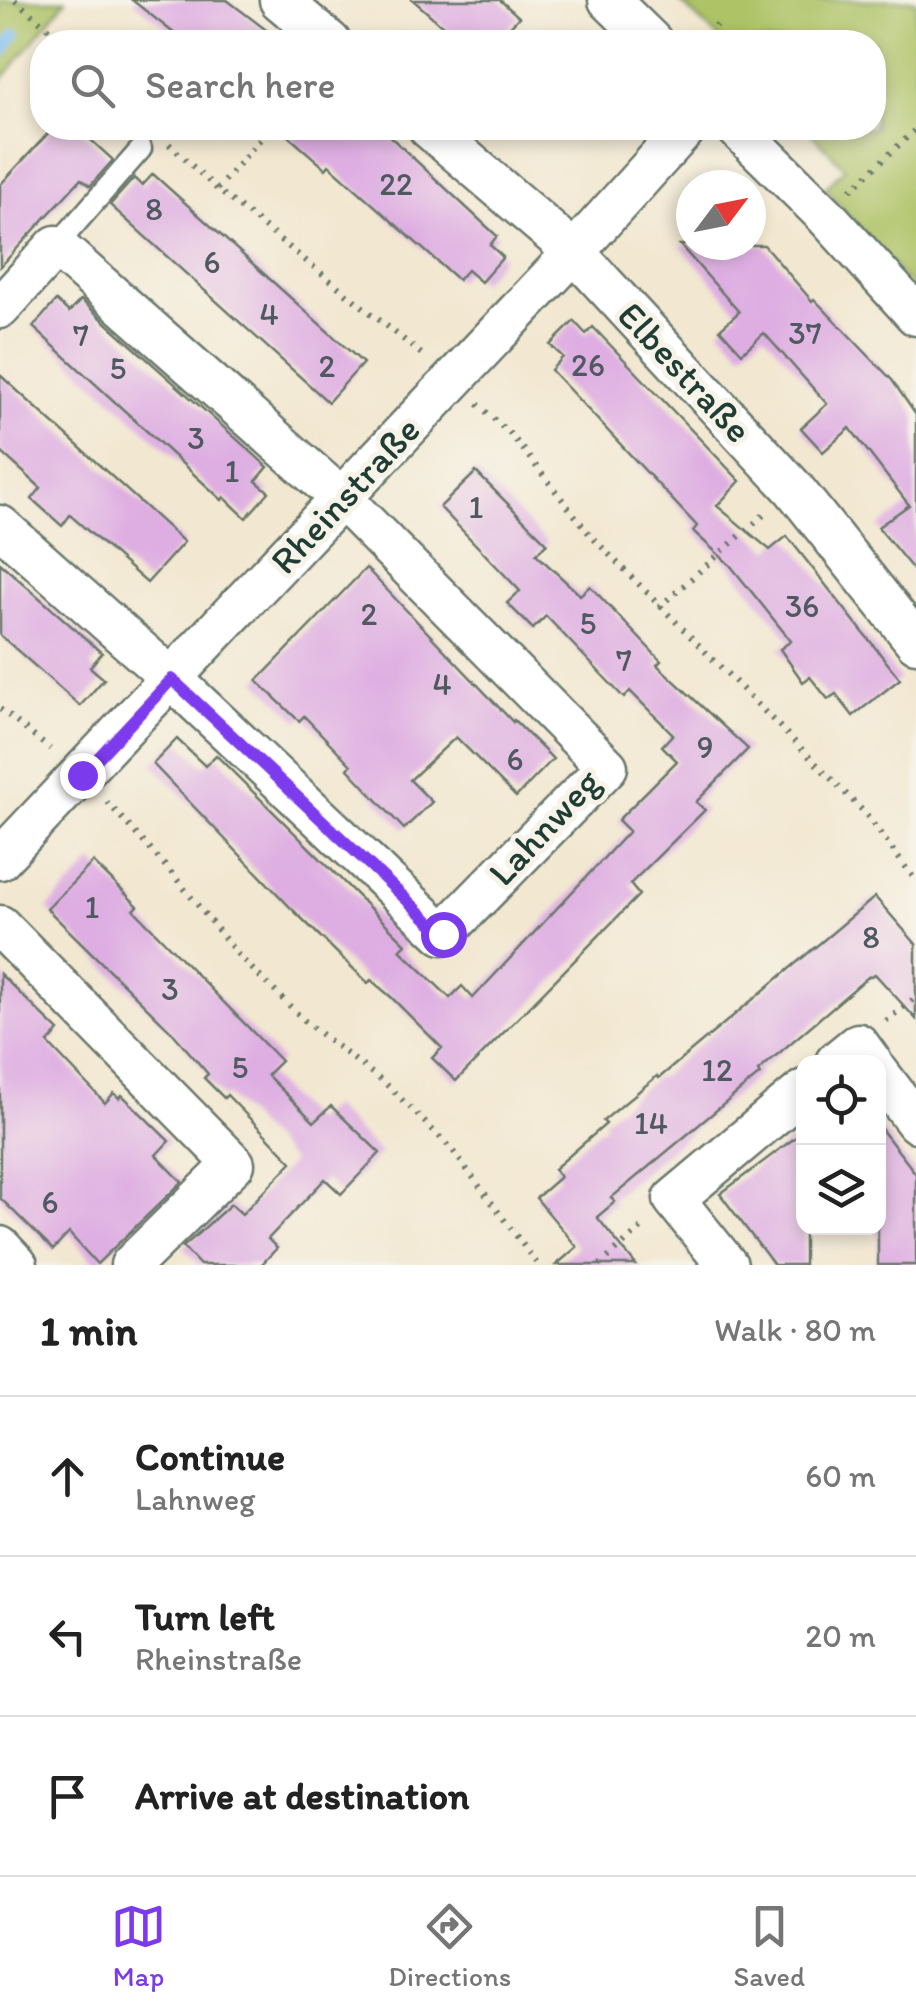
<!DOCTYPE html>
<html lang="en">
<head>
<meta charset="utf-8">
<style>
  :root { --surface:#fff; --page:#f6f6f6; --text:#222; --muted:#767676; --line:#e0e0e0; --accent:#7c3aed }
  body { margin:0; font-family:Itim,sans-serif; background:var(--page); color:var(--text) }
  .controls { position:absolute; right:30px; bottom:30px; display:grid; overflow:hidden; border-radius:20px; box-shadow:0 5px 15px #0003 }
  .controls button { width:90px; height:90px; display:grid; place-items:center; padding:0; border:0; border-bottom:2px solid var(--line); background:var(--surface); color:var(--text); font:50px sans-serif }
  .compass { position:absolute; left:676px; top:170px; width:90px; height:90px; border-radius:50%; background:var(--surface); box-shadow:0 5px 15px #0003; rotate:58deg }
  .stop { position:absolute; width:30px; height:30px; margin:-22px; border:8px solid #7c3aed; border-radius:50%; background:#fff }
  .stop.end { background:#7c3aed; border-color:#fff; box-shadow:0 2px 10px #0008 }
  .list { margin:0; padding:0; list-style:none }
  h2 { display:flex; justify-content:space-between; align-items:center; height:130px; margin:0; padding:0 40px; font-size:42px }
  h2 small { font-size:32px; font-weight:400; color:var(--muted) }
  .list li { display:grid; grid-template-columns:65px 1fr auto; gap:30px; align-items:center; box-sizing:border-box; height:160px; padding:0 40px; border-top:2px solid var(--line) }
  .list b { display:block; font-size:38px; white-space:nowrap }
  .list p { margin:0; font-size:32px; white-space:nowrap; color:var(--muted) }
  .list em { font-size:32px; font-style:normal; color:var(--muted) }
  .icon { flex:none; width:55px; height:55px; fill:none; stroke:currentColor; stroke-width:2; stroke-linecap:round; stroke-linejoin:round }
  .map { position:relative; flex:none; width:916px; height:1265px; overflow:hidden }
  .search { position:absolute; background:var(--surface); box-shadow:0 5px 15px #0003; left:30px; right:30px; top:30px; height:110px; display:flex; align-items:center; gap:25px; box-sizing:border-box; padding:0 35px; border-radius:40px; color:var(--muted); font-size:38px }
  .sheet { height:610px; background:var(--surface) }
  nav { display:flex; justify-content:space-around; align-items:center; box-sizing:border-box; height:140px; border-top:2px solid var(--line); background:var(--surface); font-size:28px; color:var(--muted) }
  nav a { display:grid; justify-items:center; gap:5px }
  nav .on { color:var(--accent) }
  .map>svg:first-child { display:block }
  .green { fill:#aec266; stroke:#66804d; stroke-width:2.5 }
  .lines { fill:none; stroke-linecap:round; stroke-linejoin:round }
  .stream { stroke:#7fbef3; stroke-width:11 }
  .building { fill:#deaee2 }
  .lane-casing { stroke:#69786b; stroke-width:25 }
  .street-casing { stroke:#69786b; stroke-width:45 }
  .path { stroke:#69786b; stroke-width:6; stroke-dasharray:2.5 8; stroke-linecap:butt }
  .lane { stroke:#fff; stroke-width:20 }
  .street { stroke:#fff; stroke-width:40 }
  .route { stroke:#7c3aed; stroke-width:12 }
  .labels { text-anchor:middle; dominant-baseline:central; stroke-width:10; stroke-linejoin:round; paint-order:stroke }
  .number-label { font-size:32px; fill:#4f5960 }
  .street-label { font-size:38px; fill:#1f3d34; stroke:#f7f3e8 }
</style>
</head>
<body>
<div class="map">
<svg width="916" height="1265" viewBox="0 0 916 1265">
  <rect width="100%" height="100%" fill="#f7f3e8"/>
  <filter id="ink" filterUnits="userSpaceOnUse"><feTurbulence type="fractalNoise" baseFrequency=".01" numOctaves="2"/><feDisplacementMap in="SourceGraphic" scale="20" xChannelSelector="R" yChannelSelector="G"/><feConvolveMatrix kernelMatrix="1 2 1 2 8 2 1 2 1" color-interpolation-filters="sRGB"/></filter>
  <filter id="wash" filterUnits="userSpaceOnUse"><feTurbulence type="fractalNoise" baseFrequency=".0048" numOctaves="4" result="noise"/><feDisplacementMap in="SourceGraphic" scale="40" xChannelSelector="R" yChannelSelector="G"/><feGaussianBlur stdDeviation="2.25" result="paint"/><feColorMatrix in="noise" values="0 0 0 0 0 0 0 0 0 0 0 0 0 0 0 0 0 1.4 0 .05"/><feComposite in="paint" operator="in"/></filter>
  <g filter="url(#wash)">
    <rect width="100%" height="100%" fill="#f2e7d0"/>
    <g class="green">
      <path d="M0 0H66L0 82Z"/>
      <path d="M678 0H916V292L825 188 845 168 806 128H874V42H723Z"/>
    </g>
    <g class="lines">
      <path class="stream" d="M0 56 15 34"/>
    </g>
    <g id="blocks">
      <g class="building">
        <path d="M132 0H227L282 42H185Z"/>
        <path d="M413 0H500L519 17 495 42H461Z"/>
        <path d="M53 128H78L113 160 90 186 81 179 0 267V185Z"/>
        <path d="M279 128H381L497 236 490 245 503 257 481 282 467 270 458 280 329 165 326 169Z"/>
        <path d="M153 174 363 363 328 402 110 205 134 178 142 186Z"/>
        <path d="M680 245H764L812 301 814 299 892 380 916 415V573L878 527 909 505 850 428 823 452 801 428 827 404 764 333 742 353 720 329 739 312Z"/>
        <path d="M81 300 268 467 256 481 269 492 246 518 224 497 222 500 33 327 56 301 69 312Z"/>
        <path d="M574 321 586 334 593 327 740 481 717 506 770 550 787 536 900 679 853 716 836 694 828 699 810 677 803 682 780 649 791 641 730 565 693 531 697 526 551 370 563 357 550 345Z"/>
        <path d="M0 375 184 542 147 583 70 515 62 526 32 499 41 488 0 451Z"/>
        <path d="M476 472 547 543 536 554 580 595 590 586 661 661 657 665 748 749 696 802 705 810 630 884 639 895 456 1081 432 1058 442 1048 391 997 371 980 368 983 291 908 153 764 177 739 205 766 216 755 406 944 400 950 450 998 462 986 473 998 629 831 618 820 677 761 662 746 673 734 630 691 624 698 546 616 533 629 507 603 520 591 440 507Z"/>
        <path d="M0 563 102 653 90 667 104 679 80 706 0 635Z"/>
        <path d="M366 568 513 722 514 720 553 759 516 797 456 737 410 780 432 802 404 829 348 769 351 765 304 716 299 721 257 681Z"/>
        <path d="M93 862 138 906 134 910 281 1061 267 1075 314 1122 331 1106 380 1153 341 1194 325 1179 268 1239 277 1248 261 1265H200L183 1247 231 1204 242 1214 292 1162 227 1095 224 1098 204 1078 208 1074 171 1031 47 909Z"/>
        <path d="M875 897 916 944V1019L875 974 868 977 758 1071 760 1074 611 1198 615 1202 597 1217 636 1265H556L577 1247 536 1198 560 1177 554 1169 606 1124 603 1121 657 1076 659 1078Z"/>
        <path d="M0 974 59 1031 48 1043 105 1103 114 1093 119 1098 122 1095 169 1141 156 1155 182 1182 97 1264 69 1233 53 1250 0 1198Z"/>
        <path d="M878 1125 916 1174V1265H878Z"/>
        <path d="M804 1131V1265H774L720 1194Z"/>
      </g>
    </g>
  </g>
  <g filter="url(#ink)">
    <use href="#blocks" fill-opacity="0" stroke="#69786b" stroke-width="2.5"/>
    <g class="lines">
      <g class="lane-casing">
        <path id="lane" d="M56 246 141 149"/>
      </g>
      <g class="street-casing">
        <g id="street">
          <path d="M280 0 330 42"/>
          <path d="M609 0 652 42"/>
          <path d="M429 128 574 252 794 489 916 642"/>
          <path d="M737 128 825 215 916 315"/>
          <path d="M0 308 56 246 342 499 607 767 443 934 172 679 0 526"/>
          <path d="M0 859 574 252 686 128"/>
          <path d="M0 926 234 1164 131 1265"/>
          <path d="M836 1062 858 1044 871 1062"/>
          <path d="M878 1072 916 1122"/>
          <path d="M0 1247 17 1265"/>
          <path d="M727 1265 674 1199 804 1090"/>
        </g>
      </g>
      <g class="path">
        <path d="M15 0 64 42"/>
        <path d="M701 42 718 23"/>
        <path d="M169 144 217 189 424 356"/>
        <path d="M217 189 270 128"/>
        <path d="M851 190 916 129"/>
        <path d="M478 404 513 437 591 536 865 813 916 881"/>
        <path d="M659 607 767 512"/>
        <path d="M0 709 50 749"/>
        <path d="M107 802 170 871 239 956 308 1024 386 1084 451 1148 538 1265"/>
        <path d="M886 1021 916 997"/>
        <path d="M600 1265 647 1223"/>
      </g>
      <use href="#lane" class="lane"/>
      <use href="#street" class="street"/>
    </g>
  </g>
  <g class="lines" filter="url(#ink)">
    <path class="route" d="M82 775 172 679 443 934"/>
  </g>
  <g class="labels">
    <g class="number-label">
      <text x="396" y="184">22</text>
      <text x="154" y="209">8</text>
      <text x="212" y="262">6</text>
      <text x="269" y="314">4</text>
      <text x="805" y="333">37</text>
      <text x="81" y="335">7</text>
      <text x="588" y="365">26</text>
      <text x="327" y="366">2</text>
      <text x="118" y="368">5</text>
      <text x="196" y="438">3</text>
      <text x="232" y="471">1</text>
      <text x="476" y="507">1</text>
      <text x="802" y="606">36</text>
      <text x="369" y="614">2</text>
      <text x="588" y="623">5</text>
      <text x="624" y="660">7</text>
      <text x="442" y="684">4</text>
      <text x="705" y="747">9</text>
      <text x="515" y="759">6</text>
      <text x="92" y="907">1</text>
      <text x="871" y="937">8</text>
      <text x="170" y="989">3</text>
      <text x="240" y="1067">5</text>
      <text x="717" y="1070">12</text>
      <text x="651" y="1123">14</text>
      <text x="50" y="1202">6</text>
    </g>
    <g class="street-label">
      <text transform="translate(685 372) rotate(47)">Elbestraße</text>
      <text transform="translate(345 495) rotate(-47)">Rheinstraße</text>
      <text transform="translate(544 827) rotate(-47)">Lahnweg</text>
    </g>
  </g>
</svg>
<div class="controls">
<button><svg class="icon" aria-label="locate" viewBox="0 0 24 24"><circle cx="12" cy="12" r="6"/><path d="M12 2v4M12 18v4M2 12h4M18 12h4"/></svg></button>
<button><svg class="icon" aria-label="layers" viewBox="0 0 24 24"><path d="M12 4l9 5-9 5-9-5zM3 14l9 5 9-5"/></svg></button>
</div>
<svg class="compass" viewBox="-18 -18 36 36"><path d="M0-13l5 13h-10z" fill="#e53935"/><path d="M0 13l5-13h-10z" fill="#767676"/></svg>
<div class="stop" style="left:443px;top:934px"></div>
<div class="stop end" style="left:82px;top:775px"></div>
<div class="search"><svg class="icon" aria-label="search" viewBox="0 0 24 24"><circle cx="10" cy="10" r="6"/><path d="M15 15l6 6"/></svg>Search here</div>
</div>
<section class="sheet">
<h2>1 min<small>Walk · 80 m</small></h2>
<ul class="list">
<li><svg class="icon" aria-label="ahead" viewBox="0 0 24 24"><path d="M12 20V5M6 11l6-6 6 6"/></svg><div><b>Continue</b><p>Lahnweg</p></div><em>60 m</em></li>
<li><svg class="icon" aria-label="left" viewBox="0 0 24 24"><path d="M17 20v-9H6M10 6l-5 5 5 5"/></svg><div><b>Turn left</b><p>Rheinstraße</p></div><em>20 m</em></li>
<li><svg class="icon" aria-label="arrive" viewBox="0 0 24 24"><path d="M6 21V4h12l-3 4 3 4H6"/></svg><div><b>Arrive at destination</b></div></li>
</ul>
</section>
<nav>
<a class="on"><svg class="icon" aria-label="map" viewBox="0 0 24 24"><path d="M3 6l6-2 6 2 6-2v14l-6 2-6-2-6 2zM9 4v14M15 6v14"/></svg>Map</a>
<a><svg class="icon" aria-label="directions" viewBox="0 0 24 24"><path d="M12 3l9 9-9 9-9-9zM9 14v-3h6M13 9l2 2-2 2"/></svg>Directions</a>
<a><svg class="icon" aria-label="saved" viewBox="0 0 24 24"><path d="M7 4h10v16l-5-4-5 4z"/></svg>Saved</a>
</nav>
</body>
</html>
